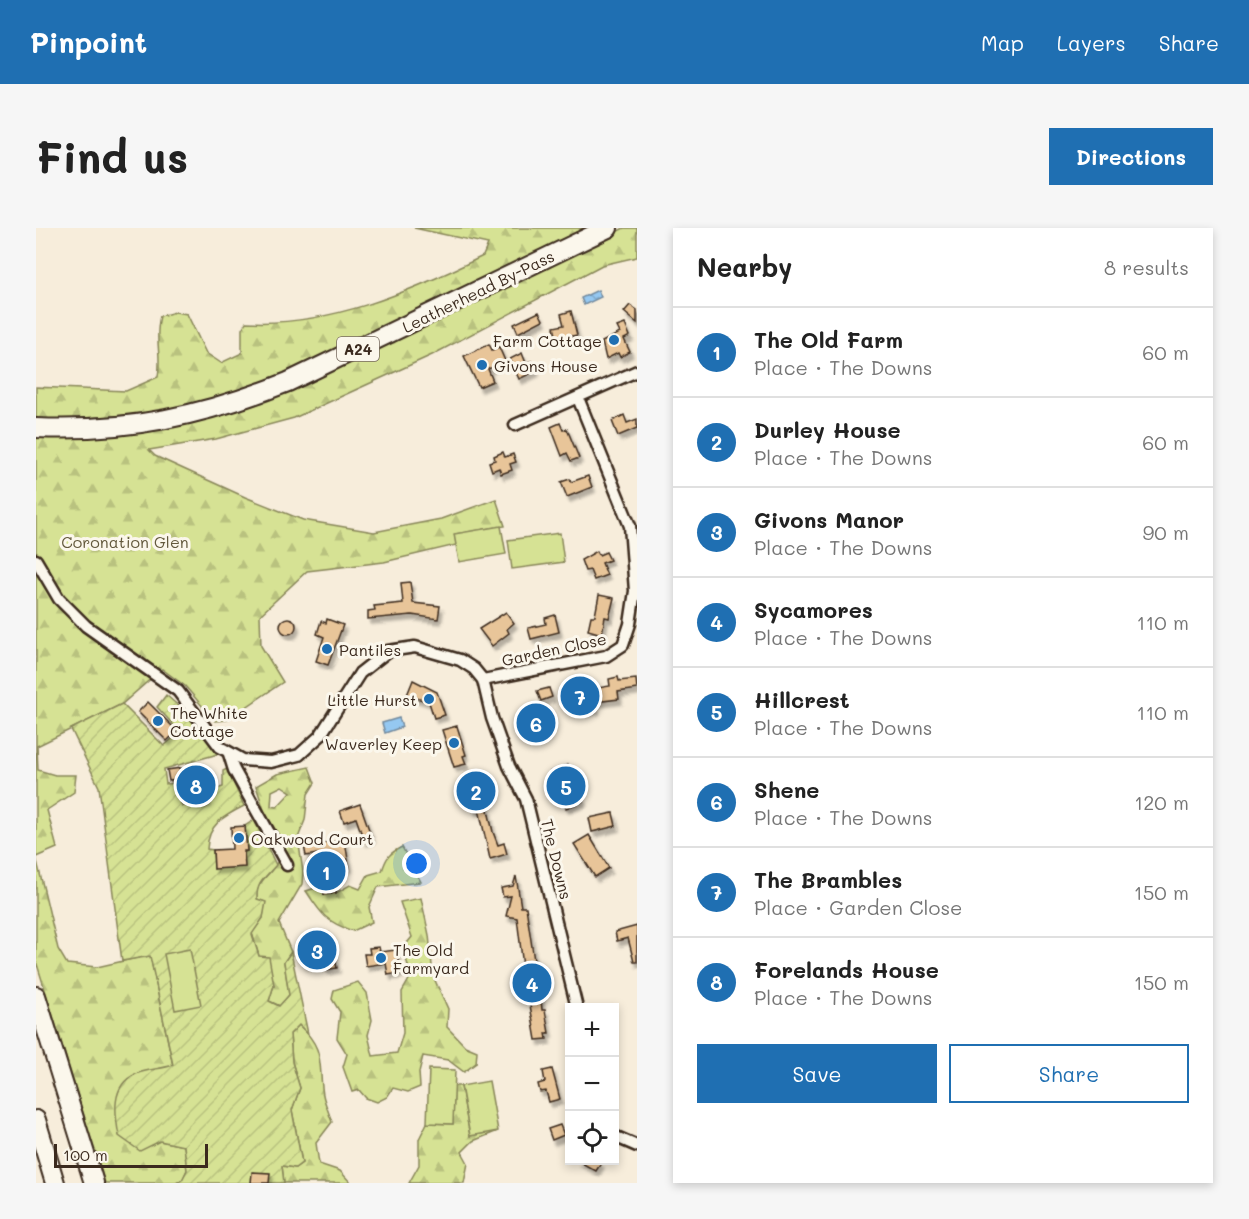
<!DOCTYPE html>
<html lang="en">
<head>
<meta charset="utf-8">
<style>
  :root { --surface:#fff; --page:#f6f6f6; --text:#222; --muted:#767676; --line:#e0e0e0; --accent:#1f6fb2 }
  body { margin:0; font-family:Mali,sans-serif; background:var(--page); color:var(--text) }
  .controls { position:absolute; right:18px; bottom:18px; display:grid; overflow:hidden; border-radius:0px; box-shadow:0 3px 9px #0003 }
  .controls button { width:54px; height:54px; display:grid; place-items:center; padding:0; border:0; border-bottom:2px solid var(--line); background:var(--surface); color:var(--text); font:30px sans-serif }
  .scale { position:absolute; left:18px; bottom:15px; width:154px; box-sizing:border-box; padding-left:6px; border:3px solid #3b2a1e; border-top:0; font-size:16px; line-height:21px; white-space:nowrap; color:#3b2a1e; -webkit-text-stroke:4px #fbf7ec; paint-order:stroke }
  .you { position:absolute; left:381px; top:636px; width:21px; height:21px; margin:-15px; border:4px solid #fff; border-radius:50%; background:#1a73e8; box-shadow:0 0 0 9px #1a73e833 }
  .badge { display:grid; place-items:center; width:39px; height:39px; border-radius:50%; background:var(--accent); color:#fff; font-size:20px; font-weight:700 }
  .pin { position:absolute; translate:-50% -50%; border:3px solid #fff; box-shadow:0 2px 6px #0006 }
  .list { margin:0; padding:0; list-style:none }
  h2 { display:flex; justify-content:space-between; align-items:center; height:78px; margin:0; padding:0 24px; font-size:26px }
  h2 small { font-size:20px; font-weight:400; color:var(--muted) }
  .list li { display:grid; grid-template-columns:39px 1fr auto; gap:18px; align-items:center; box-sizing:border-box; height:90px; padding:0 24px; border-top:2px solid var(--line) }
  .list b { display:block; font-size:22px; white-space:nowrap }
  .list p { margin:0; font-size:20px; white-space:nowrap; color:var(--muted) }
  .list em { font-size:20px; font-style:normal; color:var(--muted) }
  .actions { display:flex; gap:12px; padding:18px 24px }
  .actions a { flex:1; padding:14px 0; border:2px solid var(--accent); border-radius:0px; text-align:center; font-size:21px; color:var(--accent) }
  .actions .main { background:var(--accent); color:#fff }
  .icon { flex:none; width:33px; height:33px; fill:none; stroke:currentColor; stroke-width:2; stroke-linecap:round; stroke-linejoin:round }
  .map { position:relative; flex:none; width:601px; height:955px; overflow:hidden; border-radius:0px }
  header { display:flex; align-items:center; gap:36px; box-sizing:border-box; height:84px; padding:0 30px; background:var(--accent); color:#fff }
  header strong { font-size:28px }
  nav { display:flex; gap:33px; margin-inline-start:auto; font-size:21px }
  .intro { display:flex; align-items:center; justify-content:space-between; box-sizing:border-box; height:144px; padding:0 36px }
  h1 { margin:0; font-size:42px }
  .button { padding:15px 27px; border-radius:0px; background:var(--accent); color:#fff; font-size:21px; font-weight:700 }
  main { display:flex; gap:36px; padding:0 36px }
  aside { flex:1; background:var(--surface); border-radius:0px; box-shadow:0 3px 9px #0003 }
  .map>svg:first-child { display:block }
  .forest { fill:url(#forest-firs); stroke:#888659; stroke-width:1.5; fill-rule:evenodd }
  .garden { fill:url(#garden-furrows); stroke:#888659; stroke-width:1.5 }
  .pitch { fill:#d6e294; stroke:#888659; stroke-width:1.5 }
  .water { fill:url(#water-ripples); stroke:#71899d; stroke-width:1.5 }
  .building { fill:#e8c599; stroke:#3b2a1e; stroke-width:1.5; filter:url(#shadow) }
  .lines { fill:none; stroke-linecap:round; stroke-linejoin:round }
  .minor-casing { stroke:#3b2a1e; stroke-width:15 }
  .trunk-casing { stroke:#3b2a1e; stroke-width:22 }
  .minor { stroke:#fbf7ec; stroke-width:10 }
  .trunk { stroke:#fbf7ec; stroke-width:18 }
  .poi-dot { fill:#1f6fb2; stroke:#fbf7ec; stroke-width:2 }
  .labels { text-anchor:middle; dominant-baseline:central; stroke-width:6; stroke-linejoin:round; paint-order:stroke }
  .shield { fill:#fbf7ec; stroke:#75685c; stroke-width:1.5 }
  .shield-label { font-size:15px; font-weight:bold; fill:#3b2a1e }
  .street-label { font-size:16px; fill:#3b2a1e; stroke:#fbf7ec }
  .poi-label { font-size:16px; fill:#3b2a1e; stroke:#fbf7ec; text-anchor:start }
  .park-label { font-size:16px; fill:#62583c; stroke:#fbf7ec }
</style>
</head>
<body>
<header>
<strong>Pinpoint</strong>
<nav><a>Map</a><a>Layers</a><a>Share</a></nav>
</header>
<div class="intro"><h1>Find us</h1><a class="button">Directions</a></div>
<main>
<div class="map">
<svg width="601" height="955" viewBox="0 0 601 955">
  <defs>
    <pattern id="forest-firs" width="22" height="20" patternUnits="userSpaceOnUse" patternTransform="scale(1.5)"><rect width="22" height="20" fill="#d6e294"/><path d="M5 1l3.5 6h-7zM16 11l3.5 6h-7z" fill="#b9c27f"/></pattern>
    <pattern id="garden-furrows" width="10" height="10" patternUnits="userSpaceOnUse" patternTransform="scale(1.5)"><rect width="10" height="10" fill="#d6e294"/><path d="M-1 1l2-2M0 10L10 0M9 11l2-2" fill="none" stroke="#b9c27f"/></pattern>
    <pattern id="water-ripples" width="26" height="14" patternUnits="userSpaceOnUse" patternTransform="scale(1.5)"><rect width="26" height="14" fill="#95c8f1"/><path d="M2 4q2-2 4 0t4 0M15 11q2-2 4 0t4 0" fill="none" stroke="#81acce"/></pattern>
    <filter id="shadow"><feDropShadow dx="3" dy="5" stdDeviation="1.5" flood-color="#0004"/></filter>
  </defs>
  <rect width="100%" height="100%" fill="#f7eddb"/>
  <filter id="ink" filterUnits="userSpaceOnUse"><feTurbulence type="fractalNoise" baseFrequency=".0167" numOctaves="2"/><feDisplacementMap in="SourceGraphic" scale="12" xChannelSelector="R" yChannelSelector="G"/><feConvolveMatrix kernelMatrix="1 2 1 2 8 2 1 2 1" color-interpolation-filters="sRGB"/></filter>
  <g filter="url(#ink)">
    <g class="forest">
      <path d="M378 0H549L252 145 187 169 123 185 0 193V159L90 163 122 149C126 125 118 112 124 88L139 84 151 86 170 125 185 135 206 125V101L210 94C292 99 374 64 447 28L452 16Z"/>
      <path d="M588 0H601V29L566 37 396 127 258 190 180 211 113 222 119 228 209 269 267 292 338 304 405 291 460 271 469 298 419 306 420 317 348 334 271 343 224 387 225 418 247 454 191 492 179 493 149 458 126 441 86 476 1 518 2 542 19 547H40L38 564 11 582 21 620 0 629 22 721 31 736 61 739 114 727 137 838 99 846 124 913 148 918 151 942 146 953 140 955H69L0 733V207L146 195 540 24Z"/>
      <path d="M273 539 279 555 272 566 269 592 262 610 267 644 266 656 243 695 255 724 248 734 253 767 244 778 233 773 238 757 223 728 216 705 227 690 229 674 221 671C219 654 230 651 238 639 243 633 246 624 249 617L229 585 220 558 241 546ZM246 558 255 564 241 579 235 578 236 563Z"/>
      <path d="M366 619 385 654 342 659 333 679 336 694 317 703C290 694 285 686 270 663L286 658 288 667 300 665 314 657 324 661 332 647 346 643C350 630 353 625 366 619Z"/>
      <path d="M385 670 393 707 397 748 412 781 411 799 429 818 441 823 440 835 428 844 412 832 387 828 383 844 384 859 372 864 357 860 351 869 341 874 330 870 323 862 316 864 307 839 311 826 301 810 304 784 296 771 298 762 322 754 331 765 336 792 332 807 337 828 361 825 367 805 366 764 375 748 367 720 376 709 364 674Z"/>
      <path d="M263 797C290 822 282 835 287 867 289 876 293 885 296 894L280 915 283 936 304 943 315 955H248L246 938 259 940 266 935 256 882 264 860 256 834 254 806Z"/>
      <path d="M418 858H425L434 908 462 903 437 913 426 924 432 935 428 955H373L383 937V911L391 895 417 896Z"/>
    </g>
    <path class="garden" d="M130 467 146 481 182 526 128 541 130 556 139 555 146 578 172 574 171 564 187 559V543L191 541 208 578C188 588 172 596 171 621L177 622 178 641 211 623 209 598 218 592 240 637C230 649 220 654 221 671L230 674 227 690 216 706 223 728 233 729 238 757 233 773 243 778 253 767 248 734 255 724 272 806 263 797 254 806 256 834 264 860 256 882 266 935 259 940 246 938 248 955H140L146 952 151 942 148 918 124 913 104 923 83 908C79 887 74 857 100 846 112 841 126 841 137 837L114 728 86 733 63 559 35 501 86 476 128 518 144 504 121 479Z"/>
    <g class="pitch">
      <path d="M465 298 470 326 423 334 418 306Z"/>
      <path d="M524 305 528 334 476 341 472 312Z"/>
      <path d="M154 721 165 777 139 782 128 726Z"/>
      <path d="M393 841 419 842 417 896 391 895Z"/>
      <path d="M453 853 462 903 434 908 425 858Z"/>
    </g>
    <g class="water">
      <path d="M562 62 565 69 548 77 545 70Z"/>
      <path d="M363 490 366 499 349 505 346 495Z"/>
    </g>
    <g class="building">
      <path d="M594 77 601 82V95L588 84Z"/>
      <path d="M535 83 541 107 521 111 518 99 528 97 525 86Z"/>
      <path d="M503 84 507 92 482 105 478 96Z"/>
      <path d="M589 96 594 108 588 111 594 124 584 129 582 125 570 131 566 114 584 105 581 99Z"/>
      <path d="M453 116 456 122 463 119 469 133 452 141 457 153 443 159 428 128Z"/>
      <path d="M486 125 490 135 495 133 500 143 483 151 474 131Z"/>
      <path d="M588 187 591 195 601 191V200L582 208 576 193Z"/>
      <path d="M524 195 527 202 531 201 543 230 535 233 531 225 526 228 515 199Z"/>
      <path d="M467 224 469 229 477 226 480 234 474 236 476 242 465 246 463 240 456 243 453 234 459 232 458 228Z"/>
      <path d="M552 248 556 259 531 269 525 254 534 251 535 254Z"/>
      <path d="M561 323 563 327 570 324 574 332 566 335 571 347 558 352 554 342 549 343 545 332Z"/>
      <path d="M374 354 377 375 404 378 402 391 376 387 332 391V383L339 382 338 378 367 375 365 355Z"/>
      <path d="M563 367 578 370 573 390 569 389 566 406 552 402 555 388H559Z"/>
      <path d="M470 384 478 395 471 401 473 405 456 418 443 401Z"/>
      <path d="M519 387 523 404 495 411 492 400 510 396 509 390Z"/>
      <circle cx="252" cy="398" r="8"/>
      <path d="M291 391 307 397 292 437 280 433 288 409 281 406 285 393 290 395Z"/>
      <path d="M582 449 583 453 600 451 601 461 582 464 583 471 559 474 560 481 548 483 547 476 534 479 530 460 555 454 556 461 574 458 573 451Z"/>
      <path d="M377 452 401 464 409 487 398 490 393 474 371 467Z"/>
      <path d="M513 460 516 469 505 473 501 463Z"/>
      <path d="M112 474 141 503 131 513 102 484Z"/>
      <path d="M501 476 511 507 497 512 487 481Z"/>
      <path d="M421 498 430 527 427 528 430 536 418 539 406 502Z"/>
      <path d="M531 537 547 573 530 580 514 544Z"/>
      <path d="M145 540 146 543 168 540 172 574 160 576 158 564 151 565 149 551 133 553 131 542Z"/>
      <path d="M443 543 457 604 462 617 468 615 471 626 454 631 443 581 437 582 428 547Z"/>
      <path d="M324 576 336 610 328 613 320 590 308 594 304 583Z"/>
      <path d="M577 585 580 598 556 604 553 590Z"/>
      <path d="M209 598 211 623H208L209 639 178 641 177 622 196 621 195 599Z"/>
      <path d="M553 607 573 640 559 649 538 616Z"/>
      <path d="M309 612 313 639 296 642 300 665 288 667 281 626 270 628 268 618Z"/>
      <path d="M480 648 485 679H490L499 739H502L506 782H509L513 805H510L511 811 500 812 493 771H491L481 690 470 688 475 668 467 669 465 660 477 658Z"/>
      <path d="M601 698V734H598L592 710 581 713 579 704Z"/>
      <path d="M293 705 301 740 289 742 287 732 268 736 263 711Z"/>
      <path d="M343 719 344 724 360 722 364 745 352 747 350 735 330 738 328 726H334L333 720Z"/>
      <path d="M516 841 524 871 513 874 510 863 504 864 502 856 509 854 507 843Z"/>
      <path d="M524 897 528 907 516 912 512 901Z"/>
      <path d="M542 933H561L565 935 560 943Z"/>
      <path d="M216 944 234 945 233 955H215Z"/>
    </g>
    <g class="lines">
      <g class="minor-casing">
        <g id="minor">
          <path d="M479 197 601 143"/>
          <path d="M0 332 23 371 50 398 142 463 184 519 207 532 235 534 263 527 284 508 324 445 352 423 379 419 424 432 438 441 447 452 456 490 473 538 490 571 541 780"/>
          <path d="M447 452 570 428 587 417 594 396 599 363 594 298 542 170"/>
          <path d="M193 526 198 542 251 637"/>
          <path d="M578 908 601 918"/>
        </g>
      </g>
      <g class="trunk-casing">
        <g id="trunk">
          <path d="M0 200C92 204 167 188 252 154L572 0"/>
          <path d="M0 768 58 955"/>
          <path d="M0 892 19 955"/>
        </g>
      </g>
      <use href="#minor" class="minor"/>
      <use href="#trunk" class="trunk"/>
    </g>
  </g>
  <g class="poi-dot">
    <circle cx="578" cy="112" r="6"/>
    <circle cx="446" cy="137" r="6"/>
    <circle cx="291" cy="421" r="6"/>
    <circle cx="393" cy="471" r="6"/>
    <circle cx="122" cy="493" r="6"/>
    <circle cx="418" cy="515" r="6"/>
    <circle cx="203" cy="610" r="6"/>
    <circle cx="345" cy="730" r="6"/>
  </g>
  <g class="labels">
    <rect class="shield" x="301" y="109" width="42" height="24" rx="4.5"/>
    <g class="shield-label">
      <text x="322" y="121">A24</text>
    </g>
    <g class="street-label">
      <text transform="translate(442 63) rotate(-26)">Leatherhead By-Pass</text>
      <text transform="translate(518 421) rotate(-12)">Garden Close</text>
      <text transform="translate(521 631) rotate(76)">The Downs</text>
    </g>
    <g class="poi-label">
      <text x="566" y="112" text-anchor="end">Farm Cottage</text>
      <text x="458" y="137">Givons House</text>
      <text x="303" y="421">Pantiles</text>
      <text x="381" y="471" text-anchor="end">Little Hurst</text>
      <text x="134" y="484">The White<tspan x="134" dy="18">Cottage</tspan></text>
      <text x="406" y="515" text-anchor="end">Waverley Keep</text>
      <text x="215" y="610">Oakwood Court</text>
      <text x="357" y="721">The Old<tspan x="357" dy="18">Farmyard</tspan></text>
    </g>
    <g class="park-label">
      <text x="89" y="313">Coronation Glen</text>
    </g>
  </g>
</svg>
<div class="controls">
<button>+</button>
<button>−</button>
<button><svg class="icon" aria-label="locate" viewBox="0 0 24 24"><circle cx="12" cy="12" r="6"/><path d="M12 2v4M12 18v4M2 12h4M18 12h4"/></svg></button>
</div>
<div class="scale">100 m</div>
<div class="you"></div>
<div class="pin badge" style="left:290px;top:643px">1</div>
<div class="pin badge" style="left:440px;top:563px">2</div>
<div class="pin badge" style="left:281px;top:722px">3</div>
<div class="pin badge" style="left:496px;top:755px">4</div>
<div class="pin badge" style="left:530px;top:558px">5</div>
<div class="pin badge" style="left:500px;top:495px">6</div>
<div class="pin badge" style="left:544px;top:468px">7</div>
<div class="pin badge" style="left:160px;top:557px">8</div>
</div>
<aside>
<h2>Nearby<small>8 results</small></h2>
<ul class="list">
<li><span class="badge">1</span><div><b>The Old Farm</b><p>Place · The Downs</p></div><em>60 m</em></li>
<li><span class="badge">2</span><div><b>Durley House</b><p>Place · The Downs</p></div><em>60 m</em></li>
<li><span class="badge">3</span><div><b>Givons Manor</b><p>Place · The Downs</p></div><em>90 m</em></li>
<li><span class="badge">4</span><div><b>Sycamores</b><p>Place · The Downs</p></div><em>110 m</em></li>
<li><span class="badge">5</span><div><b>Hillcrest</b><p>Place · The Downs</p></div><em>110 m</em></li>
<li><span class="badge">6</span><div><b>Shene</b><p>Place · The Downs</p></div><em>120 m</em></li>
<li><span class="badge">7</span><div><b>The Brambles</b><p>Place · Garden Close</p></div><em>150 m</em></li>
<li><span class="badge">8</span><div><b>Forelands House</b><p>Place · The Downs</p></div><em>150 m</em></li>
</ul>
<div class="actions"><a class="main">Save</a><a>Share</a></div>
</aside>
</main>
</body>
</html>
